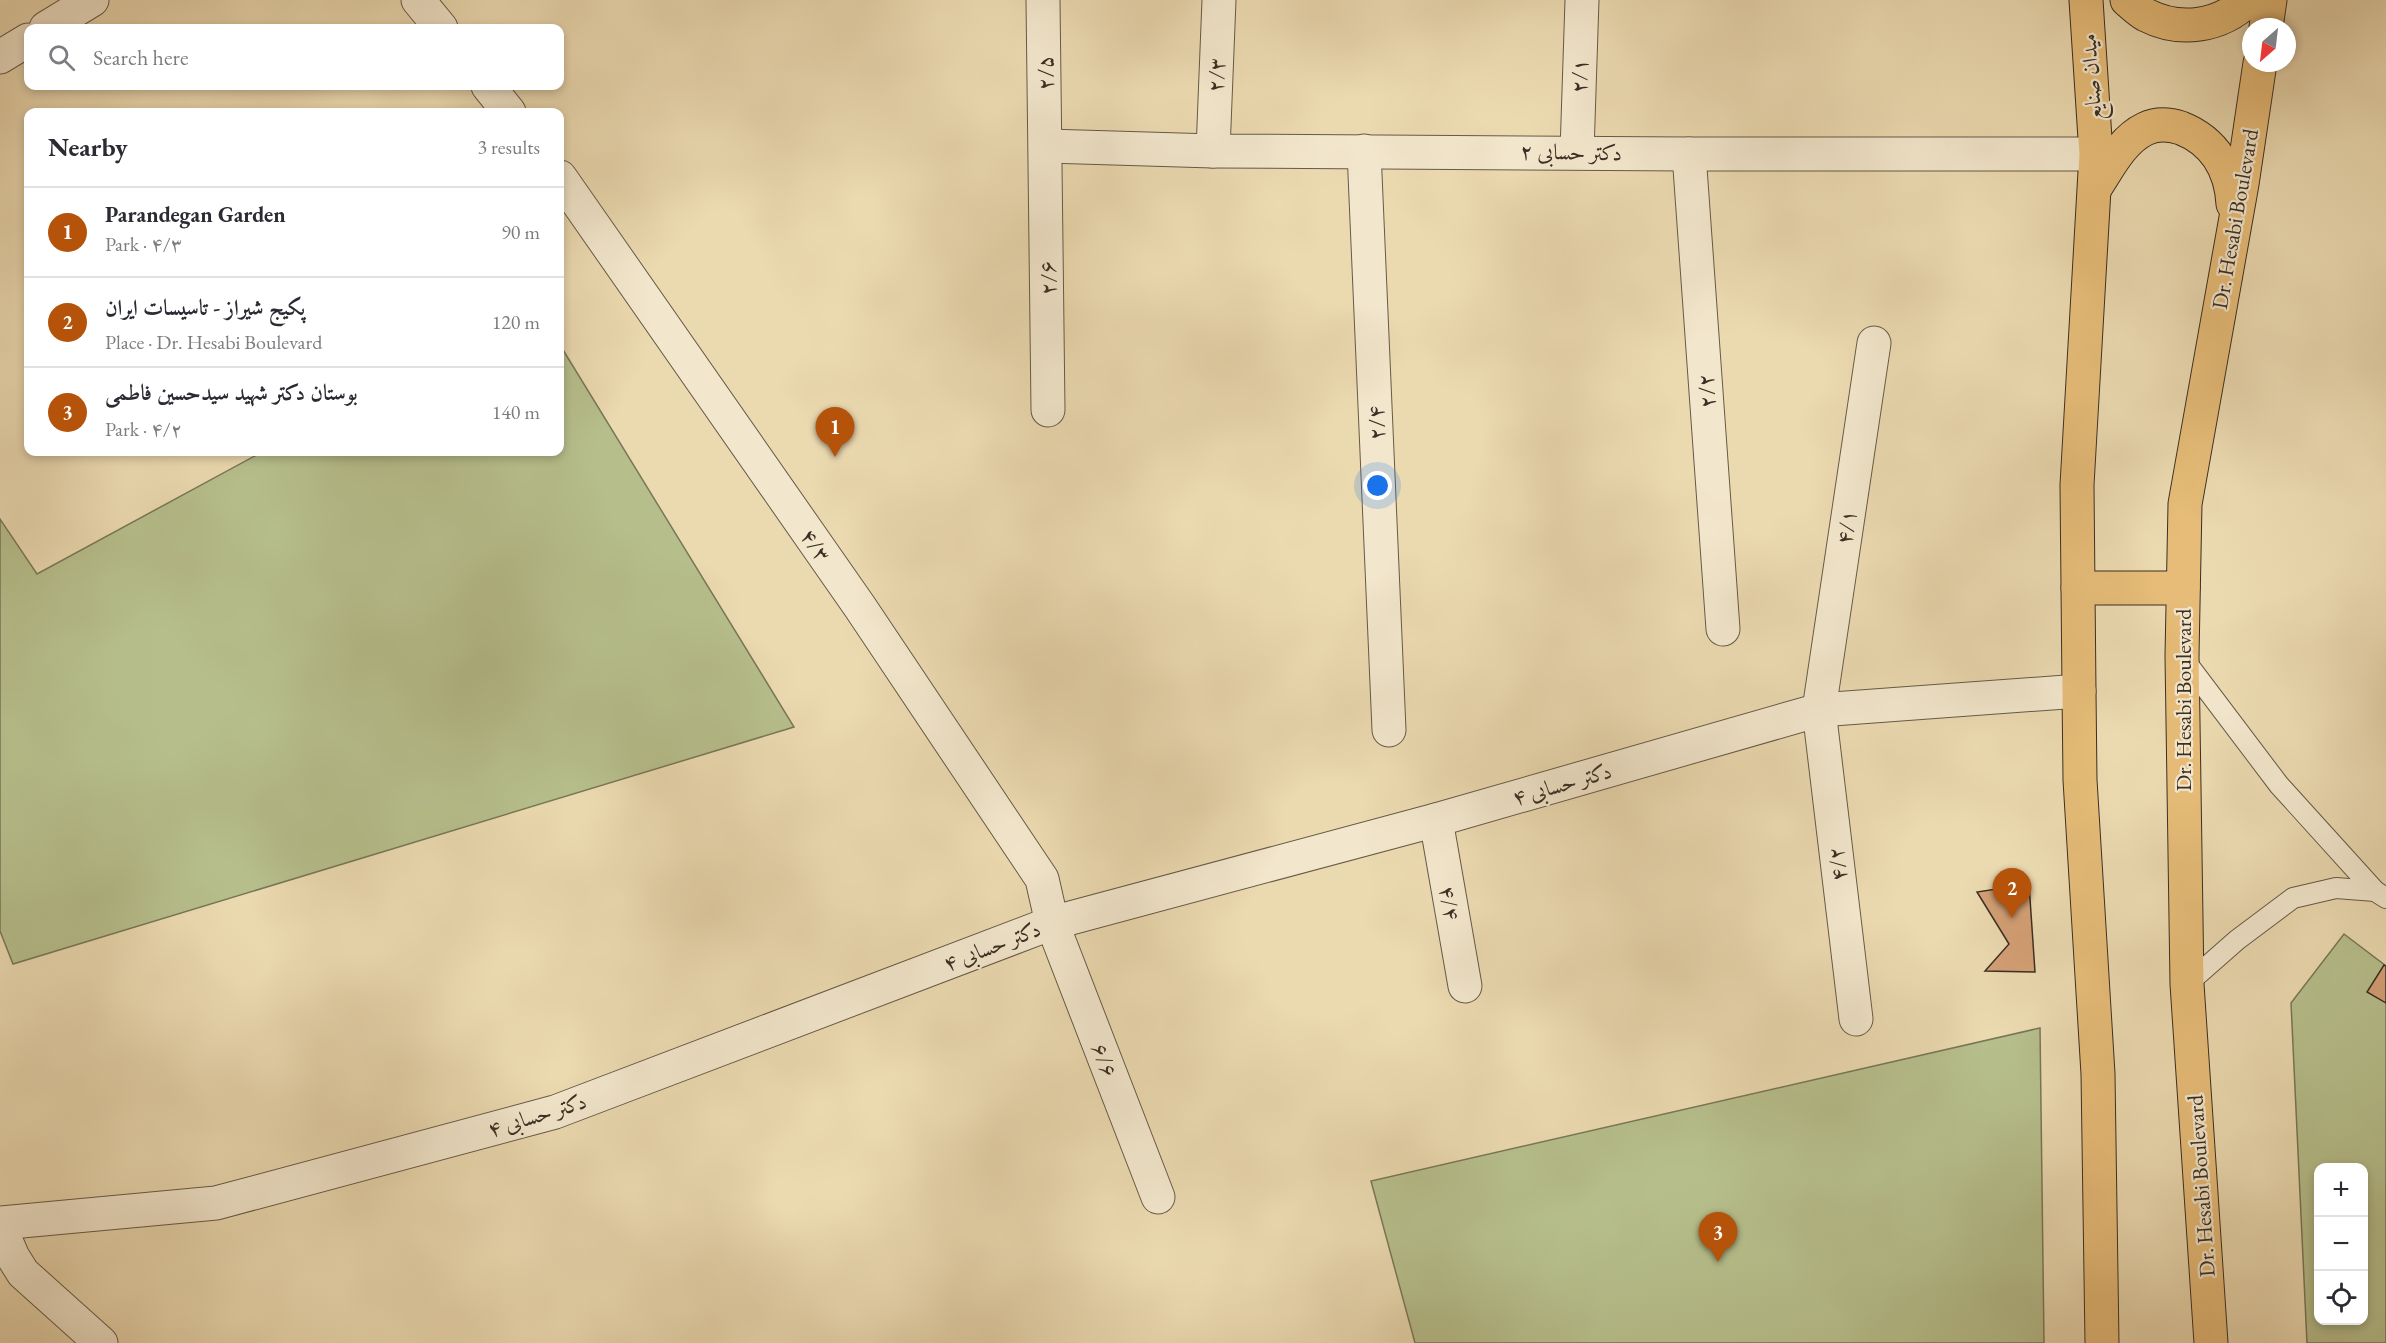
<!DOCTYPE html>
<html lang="en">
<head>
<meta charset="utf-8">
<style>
  :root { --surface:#fff; --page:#f2f2f3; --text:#2b2b33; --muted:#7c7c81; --line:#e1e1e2; --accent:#b45309 }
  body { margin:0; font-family:"EB Garamond",Amiri,serif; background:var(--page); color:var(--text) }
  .controls { position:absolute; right:18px; bottom:18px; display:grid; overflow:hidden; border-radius:12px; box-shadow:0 3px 9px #0003 }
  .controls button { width:54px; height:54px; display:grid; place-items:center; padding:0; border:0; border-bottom:2px solid var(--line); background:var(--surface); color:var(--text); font:30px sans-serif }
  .compass { position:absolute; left:2242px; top:18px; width:54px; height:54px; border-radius:50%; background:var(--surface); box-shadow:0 3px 9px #0003; rotate:208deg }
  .you { position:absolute; left:1378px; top:486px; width:21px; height:21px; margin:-15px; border:4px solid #fff; border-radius:50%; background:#1a73e8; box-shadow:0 0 0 9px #1a73e833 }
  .badge { display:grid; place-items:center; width:39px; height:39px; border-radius:50%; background:var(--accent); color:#fff; font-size:20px; font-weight:700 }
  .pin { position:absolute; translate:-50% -50px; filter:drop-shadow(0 2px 3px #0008) }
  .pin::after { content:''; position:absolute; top:32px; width:21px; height:18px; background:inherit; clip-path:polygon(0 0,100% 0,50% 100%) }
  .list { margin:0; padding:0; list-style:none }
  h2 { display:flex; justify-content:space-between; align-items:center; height:78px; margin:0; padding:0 24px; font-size:26px }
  h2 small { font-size:20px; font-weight:400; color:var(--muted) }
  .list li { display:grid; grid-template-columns:39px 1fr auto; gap:18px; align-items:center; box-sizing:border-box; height:90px; padding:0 24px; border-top:2px solid var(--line) }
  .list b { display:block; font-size:22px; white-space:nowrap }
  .list p { margin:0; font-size:20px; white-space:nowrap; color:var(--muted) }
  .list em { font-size:20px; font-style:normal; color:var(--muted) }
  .icon { flex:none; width:33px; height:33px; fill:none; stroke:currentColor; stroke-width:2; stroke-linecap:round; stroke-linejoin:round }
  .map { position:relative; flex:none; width:2386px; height:1343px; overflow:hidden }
  .search { position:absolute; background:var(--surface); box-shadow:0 3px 9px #0003; left:24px; top:24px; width:540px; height:66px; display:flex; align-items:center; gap:15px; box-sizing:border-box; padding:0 21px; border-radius:12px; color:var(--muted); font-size:22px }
  .panel { position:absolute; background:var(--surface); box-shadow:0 3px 9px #0003; left:24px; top:108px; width:540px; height:348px; border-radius:12px }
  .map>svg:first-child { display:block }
  .green { fill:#b6bf8c; stroke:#787758; stroke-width:1.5; fill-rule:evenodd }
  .building { fill:#d4a076; stroke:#3a2f24; stroke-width:1.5 }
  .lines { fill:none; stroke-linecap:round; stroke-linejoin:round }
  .service-casing { stroke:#665a47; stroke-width:22 }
  .minor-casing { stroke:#665a47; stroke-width:35 }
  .primary-casing { stroke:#3a2f24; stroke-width:35 }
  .service { stroke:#f2e6cc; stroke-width:20 }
  .minor { stroke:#f2e6cc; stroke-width:33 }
  .primary { stroke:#e6bc78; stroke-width:33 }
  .labels { text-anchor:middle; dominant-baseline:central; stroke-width:4.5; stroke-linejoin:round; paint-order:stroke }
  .street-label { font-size:22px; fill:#3a2f24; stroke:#f2e6cc }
</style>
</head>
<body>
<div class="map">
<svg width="2386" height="1343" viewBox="0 0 2386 1343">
  <rect width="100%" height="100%" fill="#ebd9b0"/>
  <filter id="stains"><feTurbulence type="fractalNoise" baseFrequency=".00333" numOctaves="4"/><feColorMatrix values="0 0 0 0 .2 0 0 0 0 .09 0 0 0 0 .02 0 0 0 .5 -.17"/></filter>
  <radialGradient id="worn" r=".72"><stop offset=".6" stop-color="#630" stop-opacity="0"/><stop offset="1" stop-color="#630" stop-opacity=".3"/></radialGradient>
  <g class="green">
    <path d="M560 345 794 727 13 964 0 931V519L37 574 262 452H560Z"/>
    <path d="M2344 934 2386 966V1343H2307L2291 1003ZM2318 1168H2364V1320H2318Z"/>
    <path d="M2040 1028 2044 1343H1415L1371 1181Z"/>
  </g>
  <g class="building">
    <path d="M2029 884 2035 972 1985 971 2009 944 1977 892Z"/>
    <path d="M2384 965 2386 966V1003L2367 992Z"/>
  </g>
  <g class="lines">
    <g class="service-casing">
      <g id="service">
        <path d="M2183 658 2279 785 2375 891 2386 898"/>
        <path d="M2187 984 2237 940 2293 898 2336 888 2375 891"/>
      </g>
    </g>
    <g class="minor-casing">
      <g id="minor">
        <path d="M418 0 441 28"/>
        <path d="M1043 0 1048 410"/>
        <path d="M46 28 92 0"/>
        <path d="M0 57 28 40"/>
        <path d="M488 86 509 112"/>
        <path d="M1047 146 1213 151 1689 154H2096"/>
        <path d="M1213 151 1219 0"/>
        <path d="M1364 151 1389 730"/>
        <path d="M1577 152 1582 0"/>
        <path d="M1689 154 1723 629"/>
        <path d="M560 177 860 607 1042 879 1052 923 1158 1197"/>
        <path d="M1436 820 1465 986"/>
        <path d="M1856 1019 1819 710 1874 343"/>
        <path d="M0 1223 216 1203 555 1112 1052 923 1436 820 1819 710 2079 691"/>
        <path d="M0 1227 13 1257 23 1273 101 1343"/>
      </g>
    </g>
    <g class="primary-casing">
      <g id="primary">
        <path d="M2086 0 2096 154 2077 485 2079 691 2080 780 2098 1074 2102 1343"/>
        <path d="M2127 0C2133 5 2139 11 2146 15 2181 33 2221 26 2248 0"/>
        <path d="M2266 27 2270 0"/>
        <path d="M2095 188C2109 167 2122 140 2145 129 2157 123 2169 124 2181 128 2214 141 2231 169 2233 204"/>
        <path d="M2078 588H2183"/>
        <path d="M2211 1343 2187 984 2182 656 2185 504 2242 184 2260 63"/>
      </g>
    </g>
    <use href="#service" class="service"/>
    <use href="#minor" class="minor"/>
    <use href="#primary" class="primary"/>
  </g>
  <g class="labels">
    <g class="street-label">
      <text transform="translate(1045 73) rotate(-91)">۲/۵</text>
      <text transform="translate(1216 75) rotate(-87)">۲/۳</text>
      <text transform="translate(1579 76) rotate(-88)">۲/۱</text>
      <text transform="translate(2091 77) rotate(-94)">میدان صنایع</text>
      <text transform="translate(1571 152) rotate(1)">دکتر حسابی ۲</text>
      <text transform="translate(2235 219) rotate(-80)">Dr. Hesabi Boulevard</text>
      <text transform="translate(1047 278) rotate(-90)">۲/۶</text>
      <text transform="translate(1706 391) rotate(-94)">۲/۲</text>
      <text transform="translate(1376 423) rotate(-92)">۲/۴</text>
      <text transform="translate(1846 527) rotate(-81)">۴/۱</text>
      <text transform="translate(816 545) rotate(55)">۴/۳</text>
      <text transform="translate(2183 700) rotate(-90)">Dr. Hesabi Boulevard</text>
      <text transform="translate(1562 784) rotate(-16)">دکتر حسابی ۴</text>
      <text transform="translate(1837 864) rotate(-97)">۴/۲</text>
      <text transform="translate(1450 903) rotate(80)">۴/۴</text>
      <text transform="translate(992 946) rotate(-21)">۴ دکتر حسابی</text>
      <text transform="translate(1105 1060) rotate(69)">۶/۶</text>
      <text transform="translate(537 1115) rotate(-17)">۴ دکتر حسابی</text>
      <text transform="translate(2201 1186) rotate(-94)">Dr. Hesabi Boulevard</text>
    </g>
  </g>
  <rect width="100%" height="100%" filter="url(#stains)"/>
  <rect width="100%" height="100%" fill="url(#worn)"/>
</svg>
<div class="controls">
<button>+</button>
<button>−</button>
<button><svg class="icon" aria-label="locate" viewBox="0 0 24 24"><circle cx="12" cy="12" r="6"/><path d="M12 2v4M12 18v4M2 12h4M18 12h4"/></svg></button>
</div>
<svg class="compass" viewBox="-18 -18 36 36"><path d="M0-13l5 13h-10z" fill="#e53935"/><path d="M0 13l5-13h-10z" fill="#7c7c81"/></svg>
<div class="you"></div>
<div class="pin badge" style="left:835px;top:457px">1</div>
<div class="pin badge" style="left:2012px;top:918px">2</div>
<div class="pin badge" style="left:1718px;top:1262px">3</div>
<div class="search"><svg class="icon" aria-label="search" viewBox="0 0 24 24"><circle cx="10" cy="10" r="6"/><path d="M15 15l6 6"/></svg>Search here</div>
<section class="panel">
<h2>Nearby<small>3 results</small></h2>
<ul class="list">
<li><span class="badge">1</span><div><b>Parandegan Garden</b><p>Park · ۴/۳</p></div><em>90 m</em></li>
<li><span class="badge">2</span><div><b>پکیج شیراز - تاسیسات ایران</b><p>Place · Dr. Hesabi Boulevard</p></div><em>120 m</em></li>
<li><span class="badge">3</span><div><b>بوستان دکتر شهید سیدحسین فاطمی</b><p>Park · ۴/۲</p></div><em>140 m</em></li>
</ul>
</section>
</div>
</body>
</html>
